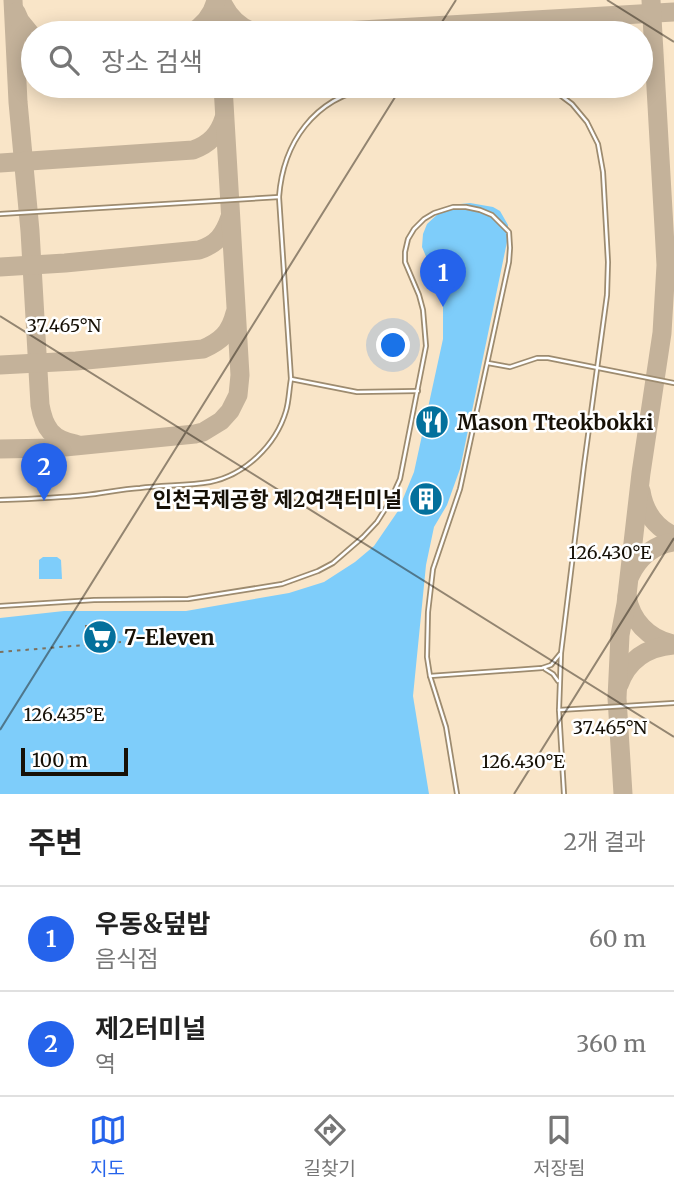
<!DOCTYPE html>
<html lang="ko">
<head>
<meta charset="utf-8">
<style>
  :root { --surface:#fff; --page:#f6f6f6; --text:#222; --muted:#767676; --line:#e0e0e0; --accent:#2563eb }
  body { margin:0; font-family:Merriweather,"Noto Sans KR",serif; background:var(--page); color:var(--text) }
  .scale { position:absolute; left:21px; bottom:18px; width:107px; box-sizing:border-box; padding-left:7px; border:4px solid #161006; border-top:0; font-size:19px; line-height:24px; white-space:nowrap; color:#161006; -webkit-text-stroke:5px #fff; paint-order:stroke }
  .you { position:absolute; left:394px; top:346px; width:24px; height:24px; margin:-18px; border:5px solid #fff; border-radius:50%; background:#1a73e8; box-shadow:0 0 0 10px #1a73e833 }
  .badge { display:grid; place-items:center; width:46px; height:46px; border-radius:50%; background:var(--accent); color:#fff; font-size:23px; font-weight:700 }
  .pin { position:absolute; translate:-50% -58px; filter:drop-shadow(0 2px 4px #0008) }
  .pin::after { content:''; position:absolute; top:37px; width:24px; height:21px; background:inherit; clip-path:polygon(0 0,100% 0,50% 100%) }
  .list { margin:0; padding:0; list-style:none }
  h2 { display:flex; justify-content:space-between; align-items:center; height:91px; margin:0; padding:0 28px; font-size:30px }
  h2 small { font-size:23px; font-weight:400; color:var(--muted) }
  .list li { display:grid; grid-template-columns:46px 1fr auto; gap:21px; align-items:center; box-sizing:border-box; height:105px; padding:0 28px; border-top:2px solid var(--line) }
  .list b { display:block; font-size:26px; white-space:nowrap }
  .list p { margin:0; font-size:23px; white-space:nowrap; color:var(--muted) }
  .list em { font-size:23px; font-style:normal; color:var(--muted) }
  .icon { flex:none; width:38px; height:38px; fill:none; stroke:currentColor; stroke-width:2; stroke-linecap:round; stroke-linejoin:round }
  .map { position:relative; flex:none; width:674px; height:794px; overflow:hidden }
  .search { position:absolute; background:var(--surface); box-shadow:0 4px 18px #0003; left:21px; right:21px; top:21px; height:77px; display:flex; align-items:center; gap:18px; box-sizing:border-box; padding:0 24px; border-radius:38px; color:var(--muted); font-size:26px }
  .sheet { height:301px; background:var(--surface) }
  nav { display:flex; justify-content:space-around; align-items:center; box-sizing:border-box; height:98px; border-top:2px solid var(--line); background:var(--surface); font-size:19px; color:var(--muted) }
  nav a { display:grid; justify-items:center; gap:4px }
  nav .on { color:var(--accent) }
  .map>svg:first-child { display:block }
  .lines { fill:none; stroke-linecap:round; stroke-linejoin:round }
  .taxiway { stroke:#c4b29a; stroke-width:19 }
  .building { fill:#7ecdfa }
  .service-casing { stroke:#9d8b6f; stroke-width:6 }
  .path { stroke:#7d715e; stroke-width:2; stroke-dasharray:3.5 5; stroke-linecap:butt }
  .service { stroke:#fff; stroke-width:2.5 }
  .ticks { fill:none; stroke:#161006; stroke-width:2; stroke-opacity:0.45 }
  .labels { text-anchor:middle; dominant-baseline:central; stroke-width:5; stroke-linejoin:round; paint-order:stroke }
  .poi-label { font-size:21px; font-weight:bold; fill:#161006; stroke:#fff; text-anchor:start }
  .ticks-label { font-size:18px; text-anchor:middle; fill:#161006; stroke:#fff; stroke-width:5; stroke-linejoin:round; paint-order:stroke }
</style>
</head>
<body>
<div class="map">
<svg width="674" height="794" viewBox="0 0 674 794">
  <rect width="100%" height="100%" fill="#f9e5c8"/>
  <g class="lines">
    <g class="taxiway">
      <path d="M13 0 18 102 30 231 40 405C44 428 52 440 76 444"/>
      <path d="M219 0 220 33"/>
      <path d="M221 0C228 16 239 28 256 33"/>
      <path d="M16 12 20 21 33 37"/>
      <path d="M191 33C204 25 213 14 216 0"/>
      <path d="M308 33 674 12"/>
      <path d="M0 163 193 150C210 144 219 134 224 118"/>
      <path d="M0 267 65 263 199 250C217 244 224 235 230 217"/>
      <path d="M0 365 76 361 203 349C221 341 230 333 235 313"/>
      <path d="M0 449 55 448 195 434 203 432 221 421 230 411 238 395 240 375 223 86"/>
      <path d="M641 491C644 511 655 527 674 536"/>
      <path d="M630 576C639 557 653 545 674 542"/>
      <path d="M627 596C631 620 648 639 673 644"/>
      <path d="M619 685C628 659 648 647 674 645"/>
      <path d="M623 794 617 698 620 635 626 604 641 473 662 333 666 265 664 228 651 0"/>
    </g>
  </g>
  <g class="building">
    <path d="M470 203 493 207 500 211 508 225V237L460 469 447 505 434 527 426 565 413 696 429 794H0V618L64 611H186L289 593 324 582 355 562 374 546 398 511 414 472 443 339V307L439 287 422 247 423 234 427 224 440 212 451 205Z"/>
    <path d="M43 557H57L61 560 62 579H39V560Z"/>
  </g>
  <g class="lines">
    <g class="service-casing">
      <g id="service">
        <path d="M540 86 560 95 572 104 587 122 598 144 603 172 608 262 607 295 584 465 561 653 559 710 564 794"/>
        <path d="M0 214 279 197"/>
        <path d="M488 363 510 367 537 358H548L674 383"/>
        <path d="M291 379 357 392 418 391"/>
        <path d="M0 500C29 499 58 498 86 495 104 493 122 489 140 488 163 485 188 486 210 482 245 475 276 445 286 411 289 401 289 390 291 379L279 197C283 143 314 98 370 88 380 86 392 86 402 86"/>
        <path d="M0 606 94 600 188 599 282 584 318 571 333 563 363 537 377 522 389 503 400 479 426 346 423 310 419 295 405 262V252L408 239 414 229 424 219 434 213 453 207H466L480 210 492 215 509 232 510 248 509 262 460 489 433 569 428 612 427 657 430 676 446 727 457 794"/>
        <path d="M545 669 553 674 558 681"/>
        <path d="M430 676 542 668 551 665 560 654"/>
        <path d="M559 710 674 703"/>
      </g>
    </g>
    <g class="path">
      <path d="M86 625 87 645"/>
      <path d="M0 652 121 642"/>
    </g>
    <use href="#service" class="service"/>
  </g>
  <path class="ticks" d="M607 0 674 42M435 33 456 0M0 316 674 737M0 730 402 86M514 794 674 538"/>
  <defs>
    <g id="restaurant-disc" transform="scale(1.75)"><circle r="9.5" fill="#03709c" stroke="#fff"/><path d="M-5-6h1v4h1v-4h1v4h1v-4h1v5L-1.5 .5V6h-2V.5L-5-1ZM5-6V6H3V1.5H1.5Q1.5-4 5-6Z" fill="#fff"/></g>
    <g id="building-disc" transform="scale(1.75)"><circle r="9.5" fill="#03709c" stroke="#fff"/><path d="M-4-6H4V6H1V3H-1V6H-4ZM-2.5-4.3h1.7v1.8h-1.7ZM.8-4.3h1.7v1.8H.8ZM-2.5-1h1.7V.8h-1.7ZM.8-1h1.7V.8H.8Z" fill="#fff"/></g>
    <g id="supermarket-disc" transform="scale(1.75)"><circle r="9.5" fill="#03709c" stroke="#fff"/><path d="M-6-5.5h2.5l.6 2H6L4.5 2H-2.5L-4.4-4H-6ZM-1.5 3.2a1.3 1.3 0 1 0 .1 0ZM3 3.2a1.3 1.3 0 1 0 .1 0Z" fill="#fff"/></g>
  </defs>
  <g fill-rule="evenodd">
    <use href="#restaurant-disc" x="432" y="422"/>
    <use href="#building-disc" x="426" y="499"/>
    <use href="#supermarket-disc" x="100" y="637"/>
  </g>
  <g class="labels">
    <g class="poi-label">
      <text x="457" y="422">Mason Tteokbokki</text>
      <text x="402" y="499" text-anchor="end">인천국제공항 제2여객터미널</text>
      <text x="124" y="637">7-Eleven</text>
    </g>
  </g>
  <g class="ticks-label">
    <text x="64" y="332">37.465°N</text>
    <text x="610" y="559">126.430°E</text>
    <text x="64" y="721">126.435°E</text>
    <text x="610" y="734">37.465°N</text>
    <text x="523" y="768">126.430°E</text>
  </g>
</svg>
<div class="scale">100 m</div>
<div class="you"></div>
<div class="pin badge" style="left:443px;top:307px">1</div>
<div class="pin badge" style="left:44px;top:501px">2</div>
<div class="search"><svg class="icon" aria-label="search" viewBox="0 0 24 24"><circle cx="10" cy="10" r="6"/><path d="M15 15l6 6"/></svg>장소 검색</div>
</div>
<section class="sheet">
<h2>주변<small>2개 결과</small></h2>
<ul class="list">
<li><span class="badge">1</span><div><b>우동&amp;덮밥</b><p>음식점</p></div><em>60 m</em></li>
<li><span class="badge">2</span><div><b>제2터미널</b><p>역</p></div><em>360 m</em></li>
</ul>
</section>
<nav>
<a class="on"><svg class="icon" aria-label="map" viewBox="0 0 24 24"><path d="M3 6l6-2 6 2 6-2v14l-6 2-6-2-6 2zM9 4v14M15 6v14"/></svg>지도</a>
<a><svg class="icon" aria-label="directions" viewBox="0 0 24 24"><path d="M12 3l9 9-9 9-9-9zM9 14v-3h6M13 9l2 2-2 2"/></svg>길찾기</a>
<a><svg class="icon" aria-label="saved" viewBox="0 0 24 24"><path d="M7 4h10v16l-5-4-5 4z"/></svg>저장됨</a>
</nav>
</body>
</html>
